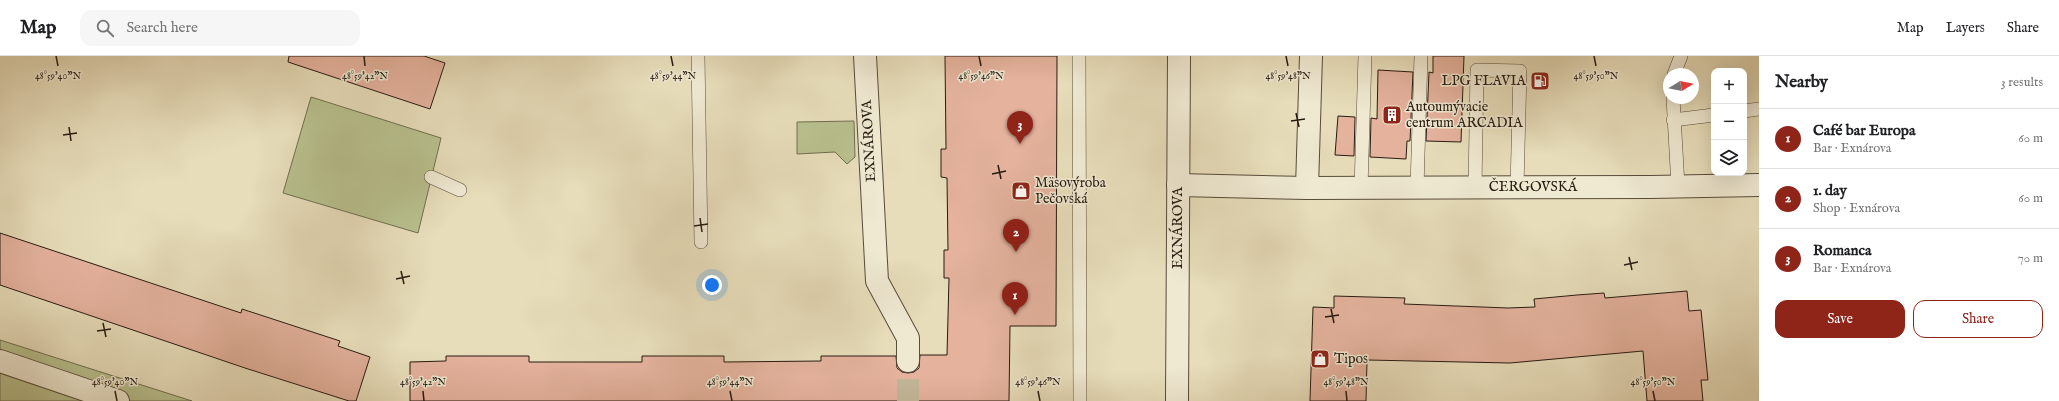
<!DOCTYPE html>
<html lang="en">
<head>
<meta charset="utf-8">
<style>
  :root { --surface:#fff; --page:#f6f6f6; --text:#202124; --muted:#757577; --line:#e0e0e0; --accent:#8f2418 }
  body { margin:0; font-family:"IM FELL English",serif; background:var(--page); color:var(--text) }
  .controls { position:absolute; right:12px; top:12px; display:grid; overflow:hidden; border-radius:8px; box-shadow:0 4px 16px #0002 }
  .controls button { width:36px; height:36px; display:grid; place-items:center; padding:0; border:0; border-bottom:1px solid var(--line); background:var(--surface); color:var(--text); font:20px sans-serif }
  .compass { position:absolute; left:1663px; top:12px; width:36px; height:36px; border-radius:50%; background:var(--surface); box-shadow:0 4px 16px #0002; rotate:80deg }
  .you { position:absolute; left:712px; top:229px; width:14px; height:14px; margin:-10px; border:3px solid #fff; border-radius:50%; background:#1a73e8; box-shadow:0 0 0 6px #1a73e833 }
  .badge { display:grid; place-items:center; width:26px; height:26px; border-radius:50%; background:var(--accent); color:#fff; font-size:13px; font-weight:700 }
  .pin { position:absolute; translate:-50% -33px; filter:drop-shadow(0 1px 2px #0008) }
  .pin::after { content:''; position:absolute; top:21px; width:14px; height:12px; background:inherit; clip-path:polygon(0 0,100% 0,50% 100%) }
  .list { margin:0; padding:0; list-style:none }
  h2 { display:flex; justify-content:space-between; align-items:center; height:52px; margin:0; padding:0 16px; font-size:17px }
  h2 small { font-size:13px; font-weight:400; color:var(--muted) }
  .list li { display:grid; grid-template-columns:26px 1fr auto; gap:12px; align-items:center; box-sizing:border-box; height:60px; padding:0 16px; border-top:1px solid var(--line) }
  .list b { display:block; font-size:15px; white-space:nowrap }
  .list p { margin:0; font-size:13px; white-space:nowrap; color:var(--muted) }
  .list em { font-size:13px; font-style:normal; color:var(--muted) }
  .actions { display:flex; gap:8px; padding:12px 16px }
  .actions a { flex:1; padding:9px 0; border:1px solid var(--accent); border-radius:12px; text-align:center; font-size:14px; color:var(--accent) }
  .actions .main { background:var(--accent); color:#fff }
  .icon { flex:none; width:22px; height:22px; fill:none; stroke:currentColor; stroke-width:2; stroke-linecap:round; stroke-linejoin:round }
  .map { position:relative; flex:none; width:1759px; height:345px; overflow:hidden }
  header { display:flex; align-items:center; gap:24px; box-sizing:border-box; height:56px; padding:0 20px; background:var(--surface); border-bottom:1px solid var(--line) }
  header strong { font-size:19px }
  nav { display:flex; gap:22px; margin-inline-start:auto; font-size:14px }
  .search { width:280px; height:36px; background:var(--page); display:flex; align-items:center; gap:10px; box-sizing:border-box; padding:0 14px; border-radius:12px; color:var(--muted); font-size:15px }
  main { display:flex }
  aside { flex:1; background:var(--surface) }
  .map>svg:first-child { display:block }
  .green { fill:#b8c08e; stroke:#706e50 }
  .building { fill:#e4b29d; stroke:#281b11 }
  .lines { fill:none; stroke-linecap:round; stroke-linejoin:round }
  .minor-tunnel { stroke:#c1b698; stroke-width:22; stroke-dasharray:22 11; stroke-linecap:butt }
  .service-casing { stroke:#584c3b; stroke-width:14 }
  .minor-casing { stroke:#584c3b; stroke-width:24 }
  .service { stroke:#efe9d2; stroke-width:13 }
  .minor { stroke:#efe9d2; stroke-width:22 }
  .ticks { fill:none; stroke:#281b11; stroke-width:1.5 }
  .labels { text-anchor:middle; dominant-baseline:central; stroke-width:3; stroke-linejoin:round; paint-order:stroke }
  .poi-label { font-size:14px; fill:#281b11; stroke:#efe9d2; text-anchor:start }
  .street-label { font-size:14px; fill:#281b11; stroke:#efe9d2 }
  .ticks-label { font-size:10px; text-anchor:middle; fill:#281b11; stroke:#efe9d2; stroke-width:3; stroke-linejoin:round; paint-order:stroke }
</style>
</head>
<body>
<header>
<strong>Map</strong>
<div class="search"><svg class="icon" aria-label="search" viewBox="0 0 24 24"><circle cx="10" cy="10" r="6"/><path d="M15 15l6 6"/></svg>Search here</div>
<nav><a>Map</a><a>Layers</a><a>Share</a></nav>
</header>
<main>
<div class="map">
<svg width="1759" height="345" viewBox="0 0 1759 345">
  <rect width="100%" height="100%" fill="#e7ddba"/>
  <filter id="stains"><feTurbulence type="fractalNoise" baseFrequency=".005" numOctaves="4"/><feColorMatrix values="0 0 0 0 .2 0 0 0 0 .09 0 0 0 0 .02 0 0 0 .5 -.17"/></filter>
  <radialGradient id="worn" r=".72"><stop offset=".6" stop-color="#630" stop-opacity="0"/><stop offset="1" stop-color="#630" stop-opacity=".3"/></radialGradient>
  <g class="green">
    <path d="M311 41 441 82 418 177 283 137Z"/>
    <path d="M854 65 855 101 847 108 835 96 797 98V66Z"/>
    <path d="M0 284 192 345H0Z"/>
  </g>
  <g class="building">
    <path d="M289 0H424L445 7 430 53 288 6Z"/>
    <path d="M945 0H1057L1056 270H1010L1009 345H410V306L446 305V300H529V306H642V300H724V306L821 305V300H896L897 312 902 316 908 317 914 316 919 312 920 299H947L949 222H944V194H948L947 122 941 121V93H946Z"/>
    <path d="M1433 0H1464L1461 86 1426 85 1429 16 1433 17Z"/>
    <path d="M1378 14 1413 16 1410 85H1407L1406 103 1370 101 1371 62 1377 63Z"/>
    <path d="M1338 60 1355 61 1354 100 1335 99Z"/>
    <path d="M0 177 241 257 242 253 340 285 338 290 370 301 356 345H349L245 312 0 229Z"/>
    <path d="M1687 235 1689 255 1701 254 1708 324H1701L1703 345H1647L1643 295 1510 307 1367 304 1366 345H1310L1313 251 1334 252V240L1405 242 1404 248 1508 252 1535 251 1534 243 1577 239 1604 237 1605 242Z"/>
  </g>
  <g class="lines">
    <path class="minor-tunnel" d="M908 345V305"/>
    <g class="service-casing">
      <g id="service">
        <path d="M698 0 701 186"/>
        <path d="M1079 0 1080 345"/>
        <path d="M1674 18 1681 0"/>
        <path d="M1673 42 1678 130"/>
        <path d="M1744 55 1759 53"/>
        <path d="M1673 64 1714 59"/>
        <path d="M431 121 460 134"/>
        <path d="M1475 131 1477 14 1520 15 1517 131"/>
        <path d="M1361 132 1365 0"/>
        <path d="M1417 132 1421 0"/>
      </g>
    </g>
    <g class="minor-casing">
      <g id="minor">
        <path d="M865 0 877 225 908 282V305"/>
        <path d="M1178 129 1307 132 1651 131 1759 129"/>
        <path d="M1307 132 1311 0"/>
        <path d="M0 305 118 345"/>
        <path d="M1177 345 1179 0"/>
      </g>
    </g>
    <use href="#service" class="service"/>
    <use href="#minor" class="minor"/>
  </g>
  <path class="ticks" d="M56 0 58 10M364 0 365 10M671 0 673 10M979 0 981 10M1286 0 1288 10M1594 0 1596 10M1296 57 1299 71M1291 65 1305 63M69 71 71 85M63 79 77 77M998 109 1001 123M992 118 1006 115M700 162 702 176M694 170 708 168M1629 201 1632 214M1624 209 1638 206M401 215 404 228M396 223 410 220M1331 253 1334 267M1325 261 1339 259M103 267 106 281M97 275 111 273M115 335 117 345M423 335 424 345M730 335 732 345M1038 335 1040 345M1346 335 1347 345M1653 335 1655 345"/>
  <defs>
    <g id="fuel-square" transform="scale(1)"><rect x="-9" y="-9" width="18" height="18" rx="4" fill="#8f2418" stroke="#efe9d2"/><path d="M-5.5-6h7V0h2V4h1.3V-2.5L3-4.5l.8-.8L6-3V5H2.5V1h-1V6h-7ZM-4.2-4.7v3.2H.2V-4.7Z" fill="#fff"/></g>
    <g id="building-square" transform="scale(1)"><rect x="-9" y="-9" width="18" height="18" rx="4" fill="#8f2418" stroke="#efe9d2"/><path d="M-4-6H4V6H1V3H-1V6H-4ZM-2.5-4.3h1.7v1.8h-1.7ZM.8-4.3h1.7v1.8H.8ZM-2.5-1h1.7V.8h-1.7ZM.8-1h1.7V.8H.8Z" fill="#fff"/></g>
    <g id="shop-square" transform="scale(1)"><rect x="-9" y="-9" width="18" height="18" rx="4" fill="#8f2418" stroke="#efe9d2"/><path d="M-5-2.5h2.3a2.7 3.5 0 0 1 5.4 0H5L5.5 6h-11ZM-1.5-2.5h3a1.5 2.3 0 0 0-3 0Z" fill="#fff"/></g>
  </defs>
  <g fill-rule="evenodd">
    <use href="#fuel-square" x="1540" y="25"/>
    <use href="#building-square" x="1392" y="59"/>
    <use href="#shop-square" x="1021" y="135"/>
    <use href="#shop-square" x="1320" y="303"/>
  </g>
  <g class="labels">
    <g class="poi-label">
      <text x="1526" y="25" text-anchor="end">LPG FLAVIA</text>
      <text x="1406" y="51">Autoumývacie<tspan x="1406" dy="16">centrum ARCADIA</tspan></text>
      <text x="1035" y="127">Mäsovýroba<tspan x="1035" dy="16">Pečovská</tspan></text>
      <text x="1334" y="303">Tipos</text>
    </g>
    <g class="street-label">
      <text transform="translate(869 85) rotate(-93)">EXNÁROVA</text>
      <text x="1533" y="131">ČERGOVSKÁ</text>
      <text transform="translate(1178 172) rotate(-90)">EXNÁROVA</text>
    </g>
  </g>
  <g class="ticks-label">
    <text x="58" y="23">48°59'40"N</text>
    <text x="365" y="23">48°59'42"N</text>
    <text x="673" y="23">48°59'44"N</text>
    <text x="981" y="23">48°59'46"N</text>
    <text x="1288" y="23">48°59'48"N</text>
    <text x="1596" y="23">48°59'50"N</text>
    <text x="115" y="329">48°59'40"N</text>
    <text x="423" y="329">48°59'42"N</text>
    <text x="730" y="329">48°59'44"N</text>
    <text x="1038" y="329">48°59'46"N</text>
    <text x="1346" y="329">48°59'48"N</text>
    <text x="1653" y="329">48°59'50"N</text>
  </g>
  <rect width="100%" height="100%" filter="url(#stains)"/>
  <rect width="100%" height="100%" fill="url(#worn)"/>
</svg>
<div class="controls">
<button>+</button>
<button>−</button>
<button><svg class="icon" aria-label="layers" viewBox="0 0 24 24"><path d="M12 4l9 5-9 5-9-5zM3 14l9 5 9-5"/></svg></button>
</div>
<svg class="compass" viewBox="-18 -18 36 36"><path d="M0-13l5 13h-10z" fill="#e53935"/><path d="M0 13l5-13h-10z" fill="#757577"/></svg>
<div class="you"></div>
<div class="pin badge" style="left:1015px;top:259px">1</div>
<div class="pin badge" style="left:1016px;top:196px">2</div>
<div class="pin badge" style="left:1020px;top:88px">3</div>
</div>
<aside>
<h2>Nearby<small>3 results</small></h2>
<ul class="list">
<li><span class="badge">1</span><div><b>Café bar Europa</b><p>Bar · Exnárova</p></div><em>60 m</em></li>
<li><span class="badge">2</span><div><b>1. day</b><p>Shop · Exnárova</p></div><em>60 m</em></li>
<li><span class="badge">3</span><div><b>Romanca</b><p>Bar · Exnárova</p></div><em>70 m</em></li>
</ul>
<div class="actions"><a class="main">Save</a><a>Share</a></div>
</aside>
</main>
</body>
</html>
